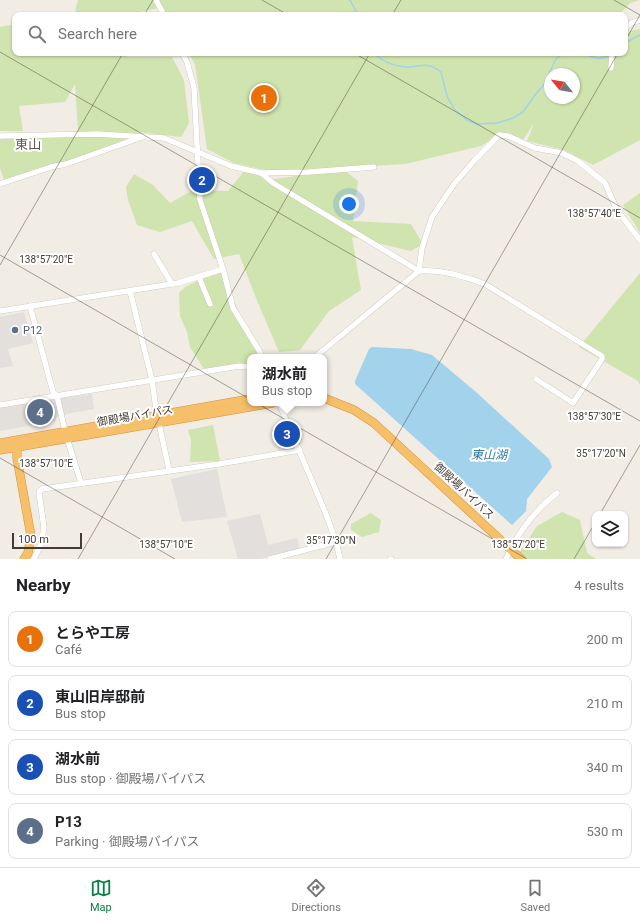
<!DOCTYPE html>
<html lang="en">
<head>
<meta charset="utf-8">
<style>
  :root { --surface:#fff; --page:#f2f2f2; --text:#202124; --muted:#757577; --line:#e0e0e0; --accent:#0b8043 }
  body { margin:0; font-family:Roboto,"Noto Sans JP",sans-serif; background:var(--page); color:var(--text) }
  .controls { position:absolute; right:12px; bottom:12px; display:grid; overflow:hidden; border-radius:8px; box-shadow:0 1px 3px #0004 }
  .controls button { width:36px; height:36px; display:grid; place-items:center; padding:0; border:0; border-bottom:1px solid var(--line); background:var(--surface); color:var(--text); font:20px sans-serif }
  .compass { position:absolute; left:544px; top:68px; width:36px; height:36px; border-radius:50%; background:var(--surface); box-shadow:0 1px 3px #0004; rotate:300deg }
  .scale { position:absolute; left:12px; bottom:10px; width:70px; box-sizing:border-box; padding-left:4px; border:2px solid #433c34; border-top:0; font-size:11px; line-height:14px; white-space:nowrap; color:#433c34; -webkit-text-stroke:3px #fff; paint-order:stroke }
  .you { position:absolute; left:349px; top:204px; width:14px; height:14px; margin:-10px; border:3px solid #fff; border-radius:50%; background:#1a73e8; box-shadow:0 0 0 6px #1a73e833 }
  .badge { display:grid; place-items:center; width:26px; height:26px; border-radius:50%; background:var(--accent); color:#fff; font-size:13px; font-weight:700 }
  .pin { position:absolute; translate:-50% -50%; border:2px solid #fff; box-shadow:0 1px 4px #0006 }
  .popup { position:absolute; left:247px; top:354px; width:80px; height:52px; box-sizing:border-box; display:grid; place-content:center; border-radius:8px; background:var(--surface); filter:drop-shadow(0 1px 3px #0005); font-size:13px; white-space:nowrap; color:var(--muted) }
  .popup b { font-size:15px; color:var(--text) }
  .popup::after { content:''; position:absolute; left:50%; top:100%; margin-left:-8px; border:8px solid transparent; border-top-color:var(--surface) }
  .list { margin:0; padding:0; list-style:none }
  h2 { display:flex; justify-content:space-between; align-items:center; height:52px; margin:0; padding:0 16px; font-size:17px }
  h2 small { font-size:13px; font-weight:400; color:var(--muted) }
  .list li { display:grid; grid-template-columns:26px 1fr auto; gap:12px; align-items:center; box-sizing:border-box; height:56px; margin:0 8px 8px; padding:0 8px; border:1px solid var(--line); border-radius:8px }
  .list b { display:block; font-size:15px; white-space:nowrap }
  .list p { margin:0; font-size:13px; white-space:nowrap; color:var(--muted) }
  .list em { font-size:13px; font-style:normal; color:var(--muted) }
  .icon { flex:none; width:22px; height:22px; fill:none; stroke:currentColor; stroke-width:2; stroke-linecap:round; stroke-linejoin:round }
  .map { position:relative; flex:none; width:640px; height:559px; overflow:hidden }
  .search { position:absolute; background:var(--surface); box-shadow:0 1px 3px #0004; left:12px; right:12px; top:12px; height:44px; display:flex; align-items:center; gap:10px; box-sizing:border-box; padding:0 14px; border-radius:8px; color:var(--muted); font-size:15px }
  .sheet { height:308px; background:var(--surface) }
  nav { display:flex; justify-content:space-around; align-items:center; box-sizing:border-box; height:56px; border-top:1px solid var(--line); background:var(--surface); font-size:11px; color:var(--muted) }
  nav a { display:grid; justify-items:center; gap:2px }
  nav .on { color:var(--accent) }
  .map>svg:first-child { display:block }
  .green { fill:#cfe4ae; fill-rule:evenodd }
  .parking { fill:#e2dfdc }
  .water { fill:#a2d2ec }
  .lines { fill:none; stroke-linecap:round; stroke-linejoin:round }
  .stream { stroke:#a2d2ec; stroke-width:1.5 }
  .minor-casing { stroke:#bfb6aa; stroke-width:6 }
  .highway-casing { stroke:#d5933a; stroke-width:9 }
  .minor { stroke:#fff; stroke-width:5.5 }
  .highway { stroke:#f6bf6a; stroke-width:8 }
  .ticks { fill:none; stroke:#433c34; stroke-width:1; stroke-opacity:0.45 }
  .service-dot { fill:#5c6f8a; stroke:#fff; stroke-width:1.5 }
  .labels { text-anchor:middle; dominant-baseline:central; stroke-width:4; stroke-linejoin:round; paint-order:stroke }
  .service-label { font-size:11px; fill:#4e5e75; stroke:#fff; text-anchor:start }
  .street-label { font-size:11px; fill:#433c34; stroke:#fff }
  .water-label { font-size:12px; font-style:italic; fill:#3279a0; stroke:#fff }
  .quarter-label { font-size:13px; fill:#65594c; stroke:#fff }
  .ticks-label { font-size:10px; text-anchor:middle; fill:#433c34; stroke:#fff; stroke-width:4; stroke-linejoin:round; paint-order:stroke }
</style>
</head>
<body>
<div class="map">
<svg width="640" height="559" viewBox="0 0 640 559">
  <rect width="100%" height="100%" fill="#f1ece4"/>
  <g class="green">
    <path d="M78 0H156L160 8 122 15H75L76 7Z"/>
    <path d="M157 0H640L630 3 619 15H166Z"/>
    <path d="M15 24V53H126L127 57H172L184 80 189 123 181 137 139 132 95 154 5 183 0 168V136L46 135 78 131 75 84 65 102 19 106 23 131H0V27Z"/>
    <path d="M640 29V140L593 165 564 150 527 141 534 123 523 140 499 135 481 146 405 164 273 172 234 163 207 149 195 64 188 53H617L616 57 619 53H625V40L630 31ZM550 74H574V98H550Z"/>
    <path d="M343 169 358 181 353 221 411 224 423 244 411 251 352 237 361 290 329 311 300 350 279 352 256 298 239 254 214 259 192 221 160 232 137 225 128 200 126 187 134 174 153 185 170 203 193 190 228 191 245 170 269 180Z"/>
    <path d="M640 193V233L623 205Z"/>
    <path d="M220 270 259 357H250V363L204 369 190 347 187 332 180 316 179 293 185 287Z"/>
    <path d="M640 273V385L638 381 579 347Z"/>
    <path d="M213 425 220 461 190 462 191 440 188 430Z"/>
    <path d="M562 512 580 520 587 553 596 559H515L537 526Z"/>
    <path d="M371 513 381 520 379 532 362 537 351 530V524Z"/>
  </g>
  <g class="parking">
    <path d="M24 312 33 343 8 349 13 366 0 368V317Z"/>
    <path d="M92 394 94 409 66 414 56 417V421L0 431V407Z"/>
    <path d="M217 469 227 517 182 522 171 479Z"/>
    <path d="M260 514 268 545 297 538 299 549 260 559H238L227 521Z"/>
  </g>
  <path class="water" d="M372 347 411 349 432 355 476 392 549 459 552 467 527 499 526 511 512 525 355 384V381L369 349Z"/>
  <g class="lines">
    <g class="stream">
      <path d="M350 0 358 15"/>
      <path d="M625 43 640 35"/>
      <path d="M373 53C382 61 392 66 405 67 421 68 425 60 441 72L447 96 454 109 468 121 478 124 497 123 513 118 523 112 535 95 543 86 556 59 561 55 568 53"/>
      <path d="M581 53C591 56 601 63 610 54"/>
    </g>
    <g class="minor-casing">
      <g id="minor">
        <path d="M156 0 164 15"/>
        <path d="M625 29 631 23 640 20"/>
        <path d="M182 53 187 62 194 88 200 200 223 269 233 308 260 352 262 357"/>
        <path d="M611 68 612 53"/>
        <path d="M0 136 97 134 164 138 231 166 261 173 309 172 374 167"/>
        <path d="M261 173 273 183 419 271"/>
        <path d="M0 184 51 167 66 164 142 137"/>
        <path d="M154 254 172 284"/>
        <path d="M419 271 422 248 432 217 454 184 474 161 499 135 508 136 535 148 562 153 578 161 605 183 617 210 640 240"/>
        <path d="M199 277 210 304"/>
        <path d="M130 291 152 380 157 416"/>
        <path d="M30 306 53 392 57 396 65 431"/>
        <path d="M0 311 178 283 223 269"/>
        <path d="M315 357 419 271C441 269 464 276 485 284L602 356V359L573 403 536 379"/>
        <path d="M279 403 326 514 336 542 340 559"/>
        <path d="M0 405 239 366 250 367"/>
        <path d="M159 423 169 470"/>
        <path d="M67 438 81 483"/>
        <path d="M34 559 41 544 44 528 39 492 42 489 219 464 300 450"/>
        <path d="M270 559 336 542"/>
        <path d="M390 559H391"/>
        <path d="M506 559C518 532 534 511 557 493"/>
      </g>
    </g>
    <g class="highway-casing">
      <g id="highway">
        <path d="M324 398 354 410 374 423 521 559"/>
        <path d="M0 443 250 399"/>
        <path d="M19 443 17 448V458L31 536 28 553 24 559"/>
        <path d="M0 450 273 403"/>
      </g>
    </g>
    <use href="#minor" class="minor"/>
    <use href="#highway" class="highway"/>
  </g>
  <path class="ticks" d="M262 0 288 15M614 0 640 15M144 15 153 0M392 15 401 0M625 41 640 15M0 52 640 421M354 53 640 218M0 255 527 559M0 265 123 53M0 458 175 559M600 514 640 445M78 559 370 53M326 559 618 53M574 559 595 523"/>
  <circle class="service-dot" cx="15" cy="330" r="4"/>
  <g class="labels">
    <g class="service-label">
      <text x="23" y="330">P12</text>
    </g>
    <g class="street-label">
      <text transform="translate(135 416) rotate(-10)">御殿場バイパス</text>
      <text transform="translate(464 491) rotate(43)">御殿場バイパス</text>
    </g>
    <g class="water-label">
      <text x="489" y="455">東山湖</text>
    </g>
    <g class="quarter-label">
      <text x="28" y="144">東山</text>
    </g>
  </g>
  <g class="ticks-label">
    <text x="594" y="217">138°57'40"E</text>
    <text x="46" y="263">138°57'20"E</text>
    <text x="594" y="420">138°57'30"E</text>
    <text x="601" y="457">35°17'20"N</text>
    <text x="46" y="467">138°57'10"E</text>
    <text x="331" y="544">35°17'30"N</text>
    <text x="166" y="548">138°57'10"E</text>
    <text x="518" y="548">138°57'20"E</text>
  </g>
</svg>
<div class="controls">
<button><svg class="icon" aria-label="layers" viewBox="0 0 24 24"><path d="M12 4l9 5-9 5-9-5zM3 14l9 5 9-5"/></svg></button>
</div>
<svg class="compass" viewBox="-18 -18 36 36"><path d="M0-13l5 13h-10z" fill="#e53935"/><path d="M0 13l5-13h-10z" fill="#757577"/></svg>
<div class="scale">100 m</div>
<div class="you"></div>
<div class="pin badge" style="left:264px;top:98px;background:#e8710a">1</div>
<div class="pin badge" style="left:202px;top:180px;background:#1a4fb4">2</div>
<div class="pin badge" style="left:287px;top:434px;background:#1a4fb4">3</div>
<div class="popup"><b>湖水前</b>Bus stop</div>
<div class="pin badge" style="left:40px;top:412px;background:#5c6f8a">4</div>
<div class="search"><svg class="icon" aria-label="search" viewBox="0 0 24 24"><circle cx="10" cy="10" r="6"/><path d="M15 15l6 6"/></svg>Search here</div>
</div>
<section class="sheet">
<h2>Nearby<small>4 results</small></h2>
<ul class="list">
<li><span class="badge" style="background:#e8710a">1</span><div><b>とらや工房</b><p>Café</p></div><em>200 m</em></li>
<li><span class="badge" style="background:#1a4fb4">2</span><div><b>東山旧岸邸前</b><p>Bus stop</p></div><em>210 m</em></li>
<li><span class="badge" style="background:#1a4fb4">3</span><div><b>湖水前</b><p>Bus stop · 御殿場バイパス</p></div><em>340 m</em></li>
<li><span class="badge" style="background:#5c6f8a">4</span><div><b>P13</b><p>Parking · 御殿場バイパス</p></div><em>530 m</em></li>
</ul>
</section>
<nav>
<a class="on"><svg class="icon" aria-label="map" viewBox="0 0 24 24"><path d="M3 6l6-2 6 2 6-2v14l-6 2-6-2-6 2zM9 4v14M15 6v14"/></svg>Map</a>
<a><svg class="icon" aria-label="directions" viewBox="0 0 24 24"><path d="M12 3l9 9-9 9-9-9zM9 14v-3h6M13 9l2 2-2 2"/></svg>Directions</a>
<a><svg class="icon" aria-label="saved" viewBox="0 0 24 24"><path d="M7 4h10v16l-5-4-5 4z"/></svg>Saved</a>
</nav>
</body>
</html>
